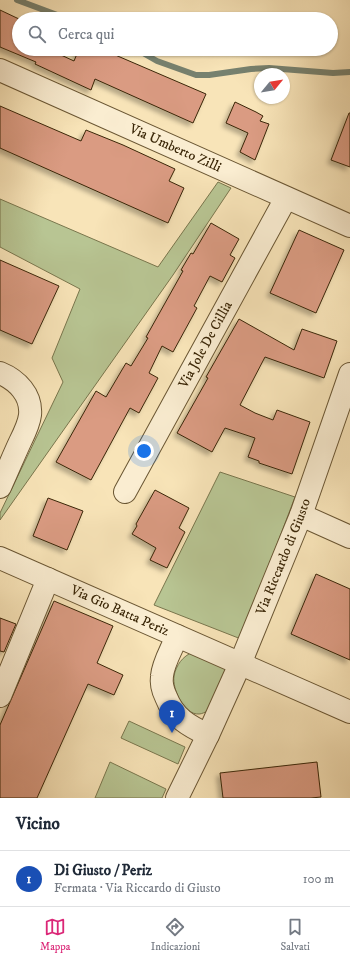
<!DOCTYPE html>
<html lang="it">
<head>
<meta charset="utf-8">
<style>
  :root { --surface:#fff; --page:#f6f6f7; --text:#1f2937; --muted:#747a83; --line:#e0e1e3; --accent:#db2777 }
  body { margin:0; font-family:"IM FELL DW Pica",serif; background:var(--page); color:var(--text) }
  .compass { position:absolute; left:254px; top:68px; width:36px; height:36px; border-radius:50%; background:var(--surface); box-shadow:0 1px 3px #0004; rotate:60deg }
  .you { position:absolute; left:144px; top:451px; width:14px; height:14px; margin:-10px; border:3px solid #fff; border-radius:50%; background:#1a73e8; box-shadow:0 0 0 6px #1a73e833 }
  .badge { display:grid; place-items:center; width:26px; height:26px; border-radius:50%; background:var(--accent); color:#fff; font-size:13px; font-weight:700 }
  .pin { position:absolute; translate:-50% -33px; filter:drop-shadow(0 1px 2px #0008) }
  .pin::after { content:''; position:absolute; top:21px; width:14px; height:12px; background:inherit; clip-path:polygon(0 0,100% 0,50% 100%) }
  .list { margin:0; padding:0; list-style:none }
  h2 { display:flex; justify-content:space-between; align-items:center; height:52px; margin:0; padding:0 16px; font-size:17px }
  h2 small { font-size:13px; font-weight:400; color:var(--muted) }
  .list li { display:grid; grid-template-columns:26px 1fr auto; gap:12px; align-items:center; box-sizing:border-box; height:56px; padding:0 16px; border-top:1px solid var(--line) }
  .list b { display:block; font-size:15px; white-space:nowrap }
  .list p { margin:0; font-size:13px; white-space:nowrap; color:var(--muted) }
  .list em { font-size:13px; font-style:normal; color:var(--muted) }
  .icon { flex:none; width:22px; height:22px; fill:none; stroke:currentColor; stroke-width:2; stroke-linecap:round; stroke-linejoin:round }
  .map { position:relative; flex:none; width:350px; height:798px; overflow:hidden }
  .search { position:absolute; background:var(--surface); box-shadow:0 1px 3px #0004; left:12px; right:12px; top:12px; height:44px; display:flex; align-items:center; gap:10px; box-sizing:border-box; padding:0 14px; border-radius:22px; color:var(--muted); font-size:15px }
  .sheet { height:108px; background:var(--surface) }
  nav { display:flex; justify-content:space-around; align-items:center; box-sizing:border-box; height:56px; border-top:1px solid var(--line); background:var(--surface); font-size:11px; color:var(--muted) }
  nav a { display:grid; justify-items:center; gap:2px }
  nav .on { color:var(--accent) }
  .map>svg:first-child { display:block }
  .green { fill:#b8c593; stroke:#79764d }
  .lines { fill:none; stroke-linecap:round; stroke-linejoin:round }
  .stream { stroke:#76816f; stroke-width:6 }
  .building { fill:#da9b82; stroke:#3a2607; filter:url(#shadow) }
  .minor-casing { stroke:#6a5633; stroke-width:24 }
  .minor { stroke:#faedd1; stroke-width:22 }
  .labels { text-anchor:middle; dominant-baseline:central; stroke-width:3; stroke-linejoin:round; paint-order:stroke }
  .street-label { font-size:14px; fill:#3a2607; stroke:#faedd1 }
</style>
</head>
<body>
<div class="map">
<svg width="350" height="798" viewBox="0 0 350 798">
  <defs>
    <filter id="shadow"><feDropShadow dx="-3.5" dy="3.5" stdDeviation="2" flood-color="#0004"/></filter>
  </defs>
  <rect width="100%" height="100%" fill="#f8e4b8"/>
  <filter id="stains"><feTurbulence type="fractalNoise" baseFrequency=".005" numOctaves="4"/><feColorMatrix values="0 0 0 0 .2 0 0 0 0 .09 0 0 0 0 .02 0 0 0 .5 -.17"/></filter>
  <radialGradient id="worn" r=".72"><stop offset=".6" stop-color="#630" stop-opacity="0"/><stop offset="1" stop-color="#630" stop-opacity=".3"/></radialGradient>
  <g class="green">
    <path d="M218 182 231 188 173 275 0 520V513L63 382 52 358 80 289 0 247V199L158 267Z"/>
    <path d="M220 472 295 497 241 639 154 605Z"/>
    <path d="M193 652 228 669 208 711C205 712 202 714 199 714 184 715 172 689 174 676 176 665 183 656 193 652Z"/>
    <path d="M129 721 185 747 178 764 121 738Z"/>
    <path d="M110 762 166 789 162 798H95Z"/>
  </g>
  <g class="lines">
    <g class="stream">
      <path d="M17 0 68 19"/>
      <path d="M136 49 157 61 196 75H209L251 69 269 68 333 73 350 72"/>
    </g>
  </g>
  <g class="building">
    <path d="M0 10 19 19V49H48L74 61 79 49H107L106 51 206 94 193 123 95 79 91 90 35 64 36 62 0 47Z"/>
    <path d="M235 102 256 112 263 116 260 121 269 124 255 160 240 152 248 133 226 123Z"/>
    <path d="M0 106 81 141 86 130 123 145 175 169 169 181 184 188 168 223 0 148Z"/>
    <path d="M349 113H350V167L331 160Z"/>
    <path d="M211 223 239 239 230 255 235 258 222 282 210 276 194 306 197 308 173 352 162 346 149 373 158 378 139 413 130 408 91 480 56 462 96 391 106 397 126 363 131 366 148 338 146 337 183 271 181 270 191 253 193 254Z"/>
    <path d="M299 230 344 250 316 313 270 293Z"/>
    <path d="M0 260 59 286 32 344 0 330Z"/>
    <path d="M239 319 294 350 302 329 337 341 324 378 265 357 240 405 255 413 273 420 277 410 310 422 292 474 259 463V461L248 457 255 438 225 428 212 452 177 433 208 378 206 377Z"/>
    <path d="M155 490 189 508 179 528 185 532 167 568 150 560 156 548 132 534 137 526 136 524Z"/>
    <path d="M48 498 83 511 67 550 33 536Z"/>
    <path d="M316 574 350 589V660L291 634Z"/>
    <path d="M54 601 113 626 97 663 123 675 114 695 88 684 37 798H0V725Z"/>
    <path d="M0 618 16 624 4 652 0 651Z"/>
    <path d="M317 762 321 797 311 798H223L220 773Z"/>
  </g>
  <g class="lines">
    <g class="minor-casing">
      <g id="minor">
        <path id="s1" d="M0 70 350 226"/>
        <path d="M0 373C17 380 32 395 30 415 29 424 24 434 20 442 13 457 7 472 0 487"/>
        <path id="s2" d="M125 492 286 198"/>
        <path d="M301 515 350 537"/>
        <path id="s3" d="M0 558 350 712"/>
        <path d="M177 636C172 649 163 663 162 676 161 683 163 691 166 697 174 718 189 726 208 735"/>
        <path d="M0 696 48 579"/>
        <path id="s4" d="M177 798 208 735 240 664 301 515 350 374"/>
      </g>
    </g>
    <use href="#minor" class="minor"/>
  </g>
  <g class="labels">
    <g class="street-label">
      <text stroke="none"><textPath href="#s1" startOffset="192">Via Umberto Zilli</textPath></text>
      <text stroke="none"><textPath href="#s2" startOffset="168">Via Jole De Cillia</textPath></text>
      <text stroke="none"><textPath href="#s4" startOffset="264">Via Riccardo di Giusto</textPath></text>
      <text stroke="none"><textPath href="#s3" startOffset="131">Via Gio Batta Periz</textPath></text>
    </g>
  </g>
  <rect width="100%" height="100%" filter="url(#stains)"/>
  <rect width="100%" height="100%" fill="url(#worn)"/>
</svg>
<svg class="compass" viewBox="-18 -18 36 36"><path d="M0-13l5 13h-10z" fill="#e53935"/><path d="M0 13l5-13h-10z" fill="#747a83"/></svg>
<div class="you"></div>
<div class="pin badge" style="left:172px;top:733px;background:#1a4fb4">1</div>
<div class="search"><svg class="icon" aria-label="search" viewBox="0 0 24 24"><circle cx="10" cy="10" r="6"/><path d="M15 15l6 6"/></svg>Cerca qui</div>
</div>
<section class="sheet">
<h2>Vicino<small></small></h2>
<ul class="list">
<li><span class="badge" style="background:#1a4fb4">1</span><div><b>Di Giusto / Periz</b><p>Fermata · Via Riccardo di Giusto</p></div><em>100 m</em></li>
</ul>
</section>
<nav>
<a class="on"><svg class="icon" aria-label="map" viewBox="0 0 24 24"><path d="M3 6l6-2 6 2 6-2v14l-6 2-6-2-6 2zM9 4v14M15 6v14"/></svg>Mappa</a>
<a><svg class="icon" aria-label="directions" viewBox="0 0 24 24"><path d="M12 3l9 9-9 9-9-9zM9 14v-3h6M13 9l2 2-2 2"/></svg>Indicazioni</a>
<a><svg class="icon" aria-label="saved" viewBox="0 0 24 24"><path d="M7 4h10v16l-5-4-5 4z"/></svg>Salvati</a>
</nav>
</body>
</html>
